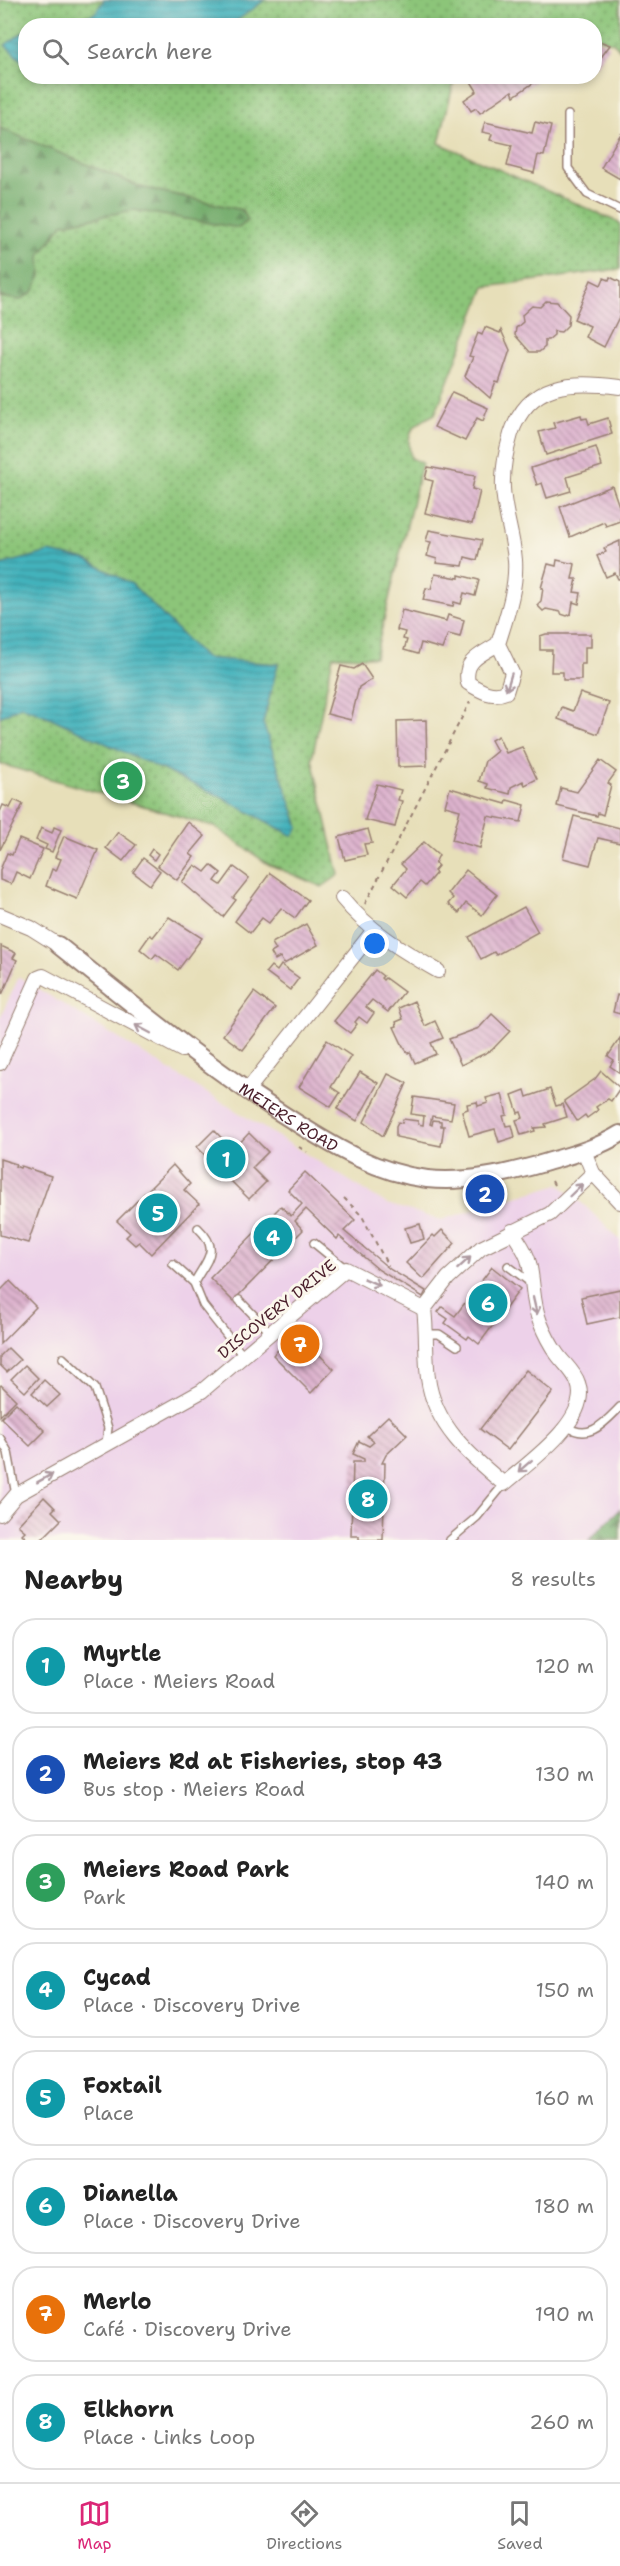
<!DOCTYPE html>
<html lang="en">
<head>
<meta charset="utf-8">
<style>
  :root { --surface:#fff; --page:#f2f2f2; --text:#222; --muted:#767676; --line:#e0e0e0; --accent:#db2777 }
  body { margin:0; font-family:"Shantell Sans",sans-serif; background:var(--page); color:var(--text) }
  .you { position:absolute; left:375px; top:944px; width:21px; height:21px; margin:-15px; border:4px solid #fff; border-radius:50%; background:#1a73e8; box-shadow:0 0 0 9px #1a73e833 }
  .badge { display:grid; place-items:center; width:39px; height:39px; border-radius:50%; background:var(--accent); color:#fff; font-size:20px; font-weight:700 }
  .pin { position:absolute; translate:-50% -50%; border:3px solid #fff; box-shadow:0 2px 6px #0006 }
  .list { margin:0; padding:0; list-style:none }
  h2 { display:flex; justify-content:space-between; align-items:center; height:78px; margin:0; padding:0 24px; font-size:26px }
  h2 small { font-size:20px; font-weight:400; color:var(--muted) }
  .list li { display:grid; grid-template-columns:39px 1fr auto; gap:18px; align-items:center; box-sizing:border-box; height:96px; margin:0 12px 12px; padding:0 12px; border:2px solid var(--line); border-radius:24px }
  .list b { display:block; font-size:22px; white-space:nowrap }
  .list p { margin:0; font-size:20px; white-space:nowrap; color:var(--muted) }
  .list em { font-size:20px; font-style:normal; color:var(--muted) }
  .icon { flex:none; width:33px; height:33px; fill:none; stroke:currentColor; stroke-width:2; stroke-linecap:round; stroke-linejoin:round }
  .map { position:relative; flex:none; width:620px; height:1540px; overflow:hidden }
  .search { position:absolute; background:var(--surface); box-shadow:0 3px 9px #0003; left:18px; right:18px; top:18px; height:66px; display:flex; align-items:center; gap:15px; box-sizing:border-box; padding:0 21px; border-radius:24px; color:var(--muted); font-size:22px }
  .sheet { height:942px; background:var(--surface) }
  nav { display:flex; justify-content:space-around; align-items:center; box-sizing:border-box; height:84px; border-top:2px solid var(--line); background:var(--surface); font-size:16px; color:var(--muted) }
  nav a { display:grid; justify-items:center; gap:3px }
  nav .on { color:var(--accent) }
  .map>svg:first-child { display:block }
  .built { fill:#edd1e9 }
  .grass { fill:url(#grass-dots); stroke:#6b7252; stroke-width:1.5 }
  .forest { fill:url(#forest-firs); stroke:#5e644a; stroke-width:1.5 }
  .water { fill:url(#water-rules); stroke:#466874; stroke-width:1.5 }
  .building { fill:url(#building-back-hatch) }
  .lines { fill:none; stroke-linecap:round; stroke-linejoin:round }
  .service-casing { stroke:#987f72; stroke-width:10 }
  .minor-casing { stroke:#987f72; stroke-width:16 }
  .tertiary-casing { stroke:#987f72; stroke-width:20 }
  .path { stroke:#987f72; stroke-width:2; stroke-dasharray:4.5 4.5; stroke-linecap:butt }
  .service { stroke:#fff; stroke-width:7 }
  .minor { stroke:#fff; stroke-width:14 }
  .tertiary { stroke:#fff; stroke-width:16 }
  .oneway { stroke:#ae9aa0 }
  .labels { text-anchor:middle; dominant-baseline:central; stroke-width:6; stroke-linejoin:round; paint-order:stroke }
  .street-label { font-size:16px; fill:#4a1f2b; stroke:#fbf7ec }
</style>
</head>
<body>
<div class="map">
<svg width="620" height="1540" viewBox="0 0 620 1540">
  <defs>
    <pattern id="grass-dots" width="8" height="8" patternUnits="userSpaceOnUse" patternTransform="scale(1.5)"><rect width="8" height="8" fill="#8cc579"/><path d="M2 2h.1M6 6h.1" fill="none" stroke="#749f63" stroke-width="1.8" stroke-linecap="round"/></pattern>
    <pattern id="forest-firs" width="22" height="20" patternUnits="userSpaceOnUse" patternTransform="scale(1.5)"><rect width="22" height="20" fill="#71aa69"/><path d="M5 1l3.5 6h-7zM16 11l3.5 6h-7z" fill="#5f8a57"/></pattern>
    <pattern id="water-rules" width="6" height="5" patternUnits="userSpaceOnUse" patternTransform="scale(1.5)"><rect width="6" height="5" fill="#43b2bc"/><path d="M0 2.5h6" fill="none" stroke="#3a9099"/></pattern>
    <pattern id="building-back-hatch" width="6" height="6" patternUnits="userSpaceOnUse" patternTransform="scale(1.5)"><rect width="6" height="6" fill="#ddb3ce"/><path d="M-1 5l2 2M0 0l6 6M5-1l2 2" fill="none" stroke="#b591a7"/></pattern>
  </defs>
  <rect width="100%" height="100%" fill="#fbf7ec"/>
  <filter id="ink" filterUnits="userSpaceOnUse"><feTurbulence type="fractalNoise" baseFrequency=".0167" numOctaves="2"/><feDisplacementMap in="SourceGraphic" scale="12" xChannelSelector="R" yChannelSelector="G"/><feConvolveMatrix kernelMatrix="1 2 1 2 8 2 1 2 1" color-interpolation-filters="sRGB"/></filter>
  <filter id="wash" filterUnits="userSpaceOnUse"><feTurbulence type="fractalNoise" baseFrequency=".008" numOctaves="4" result="noise"/><feDisplacementMap in="SourceGraphic" scale="24" xChannelSelector="R" yChannelSelector="G"/><feGaussianBlur stdDeviation="1.35" result="paint"/><feColorMatrix in="noise" values="0 0 0 0 0 0 0 0 0 0 0 0 0 0 0 0 0 1.4 0 .05"/><feComposite in="paint" operator="in"/></filter>
  <g filter="url(#wash)">
    <rect width="100%" height="100%" fill="#e7dfb9"/>
    <path class="built" d="M19 977 387 1204 441 1220 559 1184 586 1207 620 1240V1509L589 1540H0V1018Z"/>
    <path class="grass" d="M0 0H620V50L614 43 595 37 594 26 555 25 529 18 502 26H26V76L455 77 439 143 620 223V269L485 287 435 414C412 425 405 431 411 458L422 463 375 657 333 656 312 759 339 875 322 887 268 864 215 827 0 764Z"/>
    <g class="forest">
      <path d="M0 128 141 187 242 210 248 220 239 228 133 210 63 224 40 255 41 276 33 292 20 300 0 297Z"/>
      <path d="M620 1509V1540H589Z"/>
    </g>
    <g class="water">
      <path d="M104 0H265L231 25H68L95 13Z"/>
      <path d="M25 31 26 64H25L5 45Z"/>
      <path d="M49 552 87 560 132 584 205 658 278 664 263 723 299 827 293 836 223 798 49 717 21 706 0 717V565Z"/>
    </g>
    <g id="blocks">
      <g class="building">
        <path d="M594 39 610 45 594 67Z"/>
        <path d="M475 76 498 78 533 76 536 81 514 96 512 91 480 113 476 108 471 111 464 100 477 91 470 80Z"/>
        <path d="M485 122 532 133 535 122 551 126 544 156 538 155 534 173 507 166 512 145 490 140 492 134 482 132Z"/>
        <path d="M620 135V179L601 168Z"/>
        <path d="M610 277 620 282V315L604 347 585 337 590 326 574 319 591 280 601 285 604 278 609 280Z"/>
        <path d="M546 301 557 302 569 315 568 325 561 332 554 331V335L548 340H545V347L539 352H530L515 335 516 328 523 322 522 315 532 306 540 307Z"/>
        <path d="M485 327 500 333 501 330 510 350 499 383 496 382 490 398 465 376 473 357 469 356 478 333 482 335Z"/>
        <path d="M452 392 488 408 483 421 477 418 465 441 434 427Z"/>
        <path d="M581 415 582 419 587 418 589 424 608 418 612 434 546 455 539 432 555 428 553 423Z"/>
        <path d="M596 447 602 466 567 477 571 491 547 498 542 483 537 485 531 468Z"/>
        <path d="M428 467 475 476 472 489 480 491 472 524 425 513 433 481 425 479Z"/>
        <path d="M612 486 620 509V521L606 526 604 522 570 537 560 507Z"/>
        <path d="M429 530 482 540 477 560 465 557 463 566 436 563 437 559 427 556 431 542 426 541Z"/>
        <path d="M620 541V579H618L615 573 606 577 597 556 606 552 604 548Z"/>
        <path d="M557 560 575 564 572 579H577L574 592 581 593 579 604 573 602 571 614 567 616 561 614V612L546 609 543 611 537 605 541 601 543 588H541L548 564 556 566Z"/>
        <path d="M435 574 459 578V575L479 580 475 596 464 593 461 604 454 602 453 606 423 600 426 588 431 589Z"/>
        <path d="M402 610 446 621 448 615 464 620 460 637 448 634 442 649 421 643 418 654 404 650 407 640 403 639 405 632 397 630Z"/>
        <path d="M546 634H591V647H585V664H581V680H563V672H551L552 650H540V636Z"/>
        <path d="M362 664 372 679 359 687 351 720 327 714 341 666 354 669Z"/>
        <path d="M580 693 609 703 598 734 558 719 562 707 573 711Z"/>
        <path d="M426 720 427 766 398 767 397 721Z"/>
        <path d="M498 736 506 753 522 747 537 779 525 785 523 781 511 787 510 794 487 788 488 784 479 781 485 761 497 751 491 740Z"/>
        <path d="M600 760 616 772 608 783 611 785 603 815 598 813 597 816 557 806 561 788 577 792Z"/>
        <path d="M377 784 401 790 398 800 402 801 395 827 365 820Z"/>
        <path d="M450 788 506 804 507 800 525 805 521 822 488 816 480 848 452 840 460 810 445 806Z"/>
        <path d="M14 800 23 804 0 850V812L3 805 10 808Z"/>
        <path d="M574 816 620 828V843L598 838 590 865 563 858Z"/>
        <path d="M188 822 205 836 190 854 194 857 177 880 158 866Z"/>
        <path d="M54 827 61 830 52 852 45 849 47 845 36 840 41 828 52 833Z"/>
        <path d="M368 829 372 843 364 844 367 855 345 860 339 837Z"/>
        <path d="M118 832 136 845 123 861 106 848Z"/>
        <path d="M64 836 98 850 77 899 46 886 52 869 56 871 61 859 55 857Z"/>
        <path d="M19 839 43 849 30 879 16 872 11 884 0 880V870L7 853 12 855Z"/>
        <path d="M424 842 439 855 435 863 438 866 434 871 436 873 425 886 420 882 407 897 393 885 406 869 401 864Z"/>
        <path d="M152 849 158 854 154 860 148 855Z"/>
        <path d="M143 858 160 871 150 885 133 872Z"/>
        <path d="M195 865 205 872 211 865 221 873 215 881 221 885 234 867 249 878 233 898 236 900 223 917 182 882Z"/>
        <path d="M466 870 497 895 482 915 466 903 459 913 448 904 453 898 448 893Z"/>
        <path d="M270 873 308 900 295 918 281 908 269 923 262 918 250 933 235 921Z"/>
        <path d="M524 907 538 932 496 955 494 952 481 959 469 937Z"/>
        <path d="M169 917 202 938 178 970 156 954 152 959 140 949 150 935 153 937Z"/>
        <path d="M306 924 318 945 284 964 280 957 275 960 271 953 276 950 272 943Z"/>
        <path d="M1 946 16 953 13 958 17 960 2 995Z"/>
        <path d="M281 965 299 978 290 990 266 972 271 966 277 971Z"/>
        <path d="M375 970 383 976 381 978 383 980 385 978 404 992 388 1012 372 1000 366 1007 374 1013 367 1023 359 1017 355 1022 357 1024 350 1033 334 1021Z"/>
        <path d="M254 992 275 1008 243 1050 223 1035Z"/>
        <path d="M617 995 620 996V1014L613 1012Z"/>
        <path d="M414 1001 425 1026 435 1021 443 1038 431 1043 436 1054 415 1063 410 1052 408 1053 403 1046 394 1027 397 1026 396 1022 403 1019 399 1008Z"/>
        <path d="M492 1014 510 1031 492 1050 461 1065 449 1039 479 1028Z"/>
        <path d="M620 1038V1073L610 1066 614 1060 608 1056Z"/>
        <path d="M327 1040 351 1056 331 1087 340 1093 331 1107 299 1087Z"/>
        <path d="M601 1071 620 1088 611 1101 608 1099 596 1107 598 1110 587 1118 585 1115 577 1121 564 1101 595 1079Z"/>
        <path d="M360 1072 378 1083 357 1121 337 1109Z"/>
        <path d="M388 1074 407 1083 383 1136 364 1122Z"/>
        <path d="M550 1089 556 1106 563 1104 567 1117 545 1124 546 1127 534 1128 535 1131 521 1135 516 1120 523 1118 521 1112 518 1113 512 1095 525 1090 527 1097Z"/>
        <path d="M502 1094 507 1115 503 1116 506 1126 512 1125 515 1137 499 1142 495 1129 469 1136 462 1111 468 1109 467 1104 477 1102 478 1106 488 1103 486 1098Z"/>
        <path d="M414 1097 454 1103 451 1119 432 1116 430 1124 432 1125 433 1120 441 1121V1126H444L441 1146 396 1137V1126L398 1122 402 1123 403 1119 418 1121V1124L423 1125 424 1116 411 1114Z"/>
        <path d="M214 1130 233 1150 249 1133 268 1152 252 1168 266 1182 249 1199 197 1147Z"/>
        <path d="M0 1159 16 1164 15 1166 20 1168 21 1166 51 1176 28 1243 0 1235Z"/>
        <path d="M173 1165 190 1184 184 1190 199 1204 151 1254 139 1242 135 1245 126 1237 130 1233 117 1221Z"/>
        <path d="M305 1172 355 1220 344 1231 391 1270 426 1291 423 1297 379 1270 339 1236 337 1239 306 1209 295 1221 303 1230 233 1301 210 1278 281 1206 291 1216 302 1204 288 1190Z"/>
        <path d="M420 1224 424 1239 410 1243 405 1228Z"/>
        <path d="M442 1230 455 1243 423 1279 406 1263 433 1235 435 1237Z"/>
        <path d="M492 1267 520 1289 479 1344 469 1336 467 1339 445 1323 448 1319 438 1312 442 1307 455 1316Z"/>
        <path d="M10 1281 36 1307 0 1344V1291Z"/>
        <path d="M620 1289V1317L587 1324 581 1297Z"/>
        <path d="M296 1332 334 1369 311 1393 273 1355Z"/>
        <path d="M8 1348 20 1360 7 1372 0 1365V1356Z"/>
        <path d="M25 1365 38 1378 25 1392 11 1379Z"/>
        <path d="M526 1370 553 1392 508 1450 480 1429Z"/>
        <path d="M44 1380 60 1395 47 1407 32 1393Z"/>
        <path d="M1 1385 16 1400 0 1416V1386Z"/>
        <path d="M16 1403 45 1431 30 1446 1 1418Z"/>
        <path d="M388 1416 407 1435 386 1455 382 1463H385L383 1540H359V1536H351L353 1462H364V1459L353 1454 359 1441 369 1446 374 1442 367 1436Z"/>
        <path d="M44 1497 55 1508 52 1511 61 1520 41 1540H28L22 1534 25 1531 18 1525Z"/>
      </g>
    </g>
  </g>
  <g filter="url(#ink)">
    <use href="#blocks" fill-opacity="0" stroke="#987f72" stroke-width="1.5"/>
    <g class="lines">
      <g class="service-casing">
        <g id="service">
          <path d="M568 115V168L587 194 620 210"/>
          <path d="M198 1228C221 1250 207 1259 194 1283L203 1305 244 1357"/>
          <path d="M314 1243 346 1269"/>
          <path d="M173 1264 194 1283"/>
          <path d="M508 1266 531 1283"/>
          <path d="M239 1300 271 1333"/>
          <path d="M426 1334H439L457 1346"/>
          <path d="M63 1358 95 1388 108 1428 106 1443"/>
          <path d="M566 1426C589 1442 604 1423 620 1407"/>
          <path d="M0 1438 8 1452 16 1495"/>
          <path d="M450 1540 477 1517 504 1484"/>
        </g>
      </g>
      <g class="minor-casing">
        <g id="minor">
          <path d="M498 644 512 673 506 692C492 698 481 691 468 683 463 660 481 655 498 644 506 618 517 588 515 560 513 535 504 512 503 488 502 469 506 451 511 434 529 381 572 381 620 387"/>
          <path d="M342 898C368 930 403 951 438 971"/>
          <path d="M0 915 31 928 58 945"/>
          <path d="M0 1063 38 978 43 976 182 1050"/>
          <path d="M246 1092 374 930"/>
          <path d="M584 1151 593 1173 620 1202"/>
          <path d="M424 1309C427 1331 425 1355 428 1378 434 1425 470 1456 504 1484 528 1463 592 1419 578 1383 574 1371 564 1364 557 1354 550 1344 544 1332 540 1322 532 1303 534 1283 529 1263 527 1252 518 1241 512 1231"/>
          <path d="M424 1309 448 1278 481 1248 550 1214 593 1173"/>
          <path d="M0 1514 16 1495 202 1391 346 1269 424 1309"/>
        </g>
      </g>
      <g class="tertiary-casing">
        <g id="tertiary">
          <path id="s1" d="M58 945C135 1006 211 1070 295 1122 336 1148 378 1173 427 1179 466 1183 506 1174 544 1163 570 1155 596 1149 620 1134"/>
        </g>
      </g>
      <g class="path">
        <path d="M365 904 470 702"/>
        <path d="M299 1147 307 1152"/>
        <path d="M552 1181 556 1189"/>
        <path d="M344 1198 362 1216 388 1266"/>
      </g>
      <use href="#service" class="service"/>
      <use href="#minor" class="minor"/>
      <use href="#tertiary" class="tertiary"/>
    </g>
    <defs><path id="oneway-shaft" d="M-6 0H5M1.5-3L5.5 0L1.5 3" fill="none" stroke-width="1.6" stroke-linecap="round" stroke-linejoin="round" transform="scale(1.5)"/></defs>
    <g class="oneway">
      <use href="#oneway-shaft" transform="translate(509 682) rotate(107)"/>
      <use href="#oneway-shaft" transform="translate(143 1029) rotate(-152)"/>
      <use href="#oneway-shaft" transform="translate(576 1190) rotate(-44)"/>
      <use href="#oneway-shaft" transform="translate(464 1263) rotate(-42)"/>
      <use href="#oneway-shaft" transform="translate(372 1282) rotate(24)"/>
      <use href="#oneway-shaft" transform="translate(535 1306) rotate(77)"/>
      <use href="#oneway-shaft" transform="translate(525 1466) rotate(139)"/>
      <use href="#oneway-shaft" transform="translate(45 1478) rotate(-29)"/>
    </g>
  </g>
  <g class="labels">
    <g class="street-label">
      <text stroke="none"><textPath href="#s1" startOffset="288">MEIERS ROAD</textPath></text>
      <text transform="translate(277 1309) rotate(-39)">DISCOVERY DRIVE</text>
    </g>
  </g>
</svg>
<div class="you"></div>
<div class="pin badge" style="left:226px;top:1159px;background:#0f9aa8">1</div>
<div class="pin badge" style="left:485px;top:1194px;background:#1a4fb4">2</div>
<div class="pin badge" style="left:123px;top:781px;background:#2e9e5b">3</div>
<div class="pin badge" style="left:273px;top:1237px;background:#0f9aa8">4</div>
<div class="pin badge" style="left:158px;top:1213px;background:#0f9aa8">5</div>
<div class="pin badge" style="left:488px;top:1303px;background:#0f9aa8">6</div>
<div class="pin badge" style="left:300px;top:1344px;background:#e8710a">7</div>
<div class="pin badge" style="left:368px;top:1499px;background:#0f9aa8">8</div>
<div class="search"><svg class="icon" aria-label="search" viewBox="0 0 24 24"><circle cx="10" cy="10" r="6"/><path d="M15 15l6 6"/></svg>Search here</div>
</div>
<section class="sheet">
<h2>Nearby<small>8 results</small></h2>
<ul class="list">
<li><span class="badge" style="background:#0f9aa8">1</span><div><b>Myrtle</b><p>Place · Meiers Road</p></div><em>120 m</em></li>
<li><span class="badge" style="background:#1a4fb4">2</span><div><b>Meiers Rd at Fisheries, stop 43</b><p>Bus stop · Meiers Road</p></div><em>130 m</em></li>
<li><span class="badge" style="background:#2e9e5b">3</span><div><b>Meiers Road Park</b><p>Park</p></div><em>140 m</em></li>
<li><span class="badge" style="background:#0f9aa8">4</span><div><b>Cycad</b><p>Place · Discovery Drive</p></div><em>150 m</em></li>
<li><span class="badge" style="background:#0f9aa8">5</span><div><b>Foxtail</b><p>Place</p></div><em>160 m</em></li>
<li><span class="badge" style="background:#0f9aa8">6</span><div><b>Dianella</b><p>Place · Discovery Drive</p></div><em>180 m</em></li>
<li><span class="badge" style="background:#e8710a">7</span><div><b>Merlo</b><p>Café · Discovery Drive</p></div><em>190 m</em></li>
<li><span class="badge" style="background:#0f9aa8">8</span><div><b>Elkhorn</b><p>Place · Links Loop</p></div><em>260 m</em></li>
</ul>
</section>
<nav>
<a class="on"><svg class="icon" aria-label="map" viewBox="0 0 24 24"><path d="M3 6l6-2 6 2 6-2v14l-6 2-6-2-6 2zM9 4v14M15 6v14"/></svg>Map</a>
<a><svg class="icon" aria-label="directions" viewBox="0 0 24 24"><path d="M12 3l9 9-9 9-9-9zM9 14v-3h6M13 9l2 2-2 2"/></svg>Directions</a>
<a><svg class="icon" aria-label="saved" viewBox="0 0 24 24"><path d="M7 4h10v16l-5-4-5 4z"/></svg>Saved</a>
</nav>
</body>
</html>
